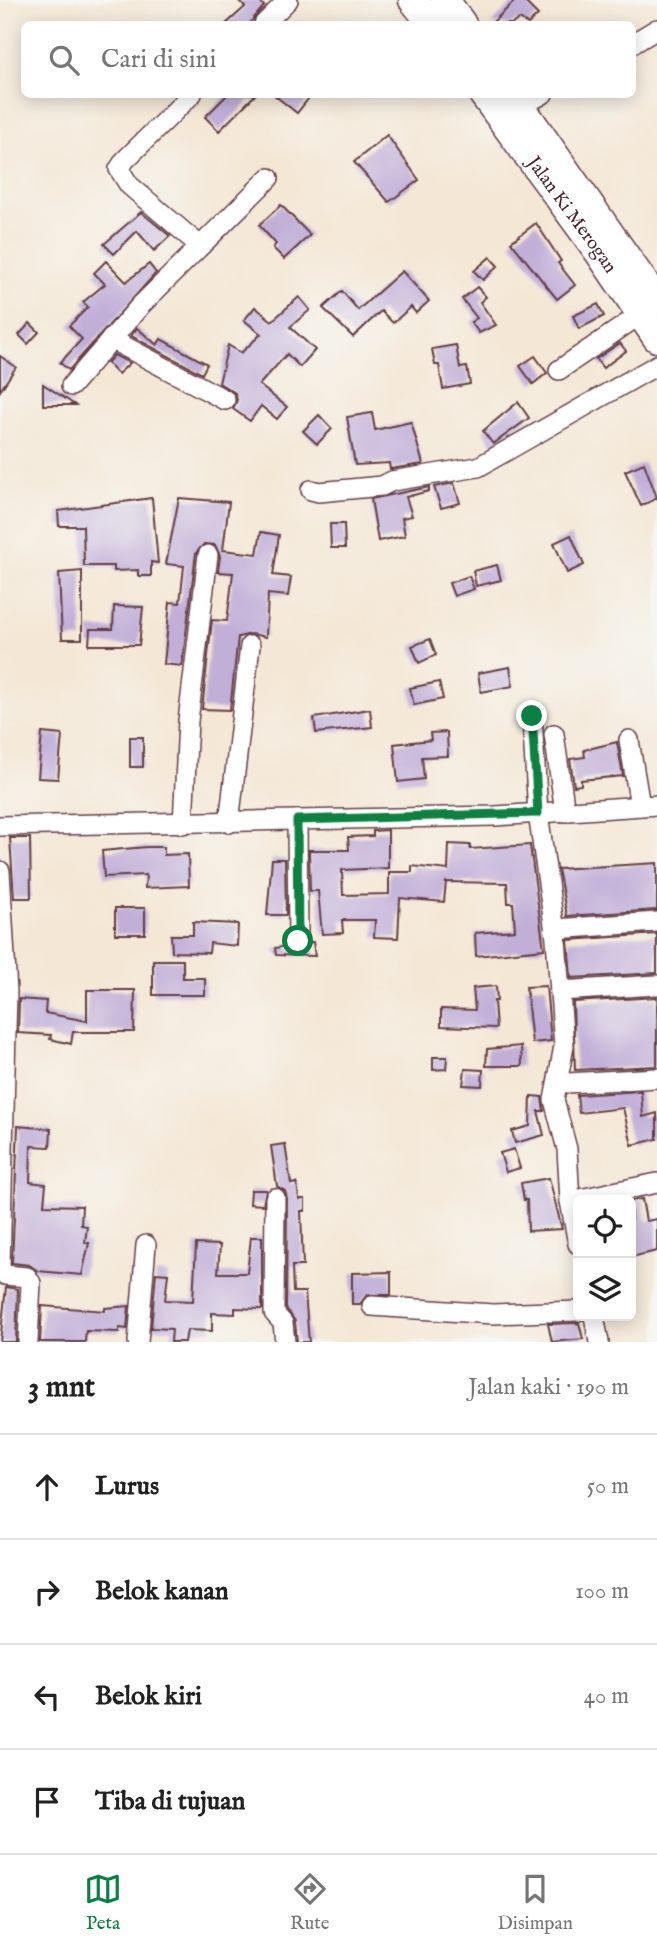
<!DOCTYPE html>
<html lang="id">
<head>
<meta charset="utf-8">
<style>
  :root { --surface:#fff; --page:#f2f2f2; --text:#222; --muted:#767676; --line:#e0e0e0; --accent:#0b8043 }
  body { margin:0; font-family:"IM FELL English",serif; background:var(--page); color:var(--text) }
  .controls { position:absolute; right:21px; bottom:21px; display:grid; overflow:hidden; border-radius:10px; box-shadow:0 4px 18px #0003 }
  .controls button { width:63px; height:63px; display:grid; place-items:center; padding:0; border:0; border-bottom:2px solid var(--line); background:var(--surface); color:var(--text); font:35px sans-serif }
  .stop { position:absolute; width:21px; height:21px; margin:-16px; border:5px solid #0b8043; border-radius:50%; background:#fff }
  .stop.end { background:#0b8043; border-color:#fff; box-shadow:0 2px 7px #0008 }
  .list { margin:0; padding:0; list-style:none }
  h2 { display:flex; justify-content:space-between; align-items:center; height:91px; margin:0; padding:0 28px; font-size:30px }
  h2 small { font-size:23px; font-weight:400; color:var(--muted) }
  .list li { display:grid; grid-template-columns:46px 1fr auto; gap:21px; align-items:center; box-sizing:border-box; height:105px; padding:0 28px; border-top:2px solid var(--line) }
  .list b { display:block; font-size:26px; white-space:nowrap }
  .list em { font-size:23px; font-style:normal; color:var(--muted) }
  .icon { flex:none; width:38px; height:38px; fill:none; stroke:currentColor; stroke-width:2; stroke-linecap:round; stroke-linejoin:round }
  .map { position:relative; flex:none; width:657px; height:1342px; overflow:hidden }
  .search { position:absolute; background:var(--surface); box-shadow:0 4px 18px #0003; left:21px; right:21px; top:21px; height:77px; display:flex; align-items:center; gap:18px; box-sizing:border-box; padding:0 24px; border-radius:10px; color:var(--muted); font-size:26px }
  .sheet { height:511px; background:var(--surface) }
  nav { display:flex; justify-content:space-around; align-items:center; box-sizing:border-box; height:98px; border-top:2px solid var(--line); background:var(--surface); font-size:19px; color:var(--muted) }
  nav a { display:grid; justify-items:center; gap:4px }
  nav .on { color:var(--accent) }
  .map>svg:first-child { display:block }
  .building { fill:#c1afd8 }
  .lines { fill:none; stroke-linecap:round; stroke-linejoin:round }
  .minor-casing { stroke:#643d44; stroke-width:22 }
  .highway-casing { stroke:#643d44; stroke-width:31 }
  .minor { stroke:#fff; stroke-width:19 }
  .highway { stroke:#fff; stroke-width:28 }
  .route { stroke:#0b8043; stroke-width:9 }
  .labels { text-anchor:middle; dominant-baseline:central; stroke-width:7; stroke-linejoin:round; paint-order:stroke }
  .street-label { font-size:19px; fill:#4a1f2b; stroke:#f6f6f2 }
</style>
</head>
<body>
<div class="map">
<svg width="657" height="1342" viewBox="0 0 657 1342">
  <rect width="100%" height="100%" fill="#f6f6f2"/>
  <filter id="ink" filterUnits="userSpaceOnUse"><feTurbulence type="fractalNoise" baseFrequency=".0143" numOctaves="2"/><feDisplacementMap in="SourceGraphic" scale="14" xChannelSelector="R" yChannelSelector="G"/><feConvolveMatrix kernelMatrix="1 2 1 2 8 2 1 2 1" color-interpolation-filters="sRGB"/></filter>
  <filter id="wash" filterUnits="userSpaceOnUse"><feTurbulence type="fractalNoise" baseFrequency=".00686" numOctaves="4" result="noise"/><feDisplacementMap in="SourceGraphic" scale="28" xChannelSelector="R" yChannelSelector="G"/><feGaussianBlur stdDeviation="1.57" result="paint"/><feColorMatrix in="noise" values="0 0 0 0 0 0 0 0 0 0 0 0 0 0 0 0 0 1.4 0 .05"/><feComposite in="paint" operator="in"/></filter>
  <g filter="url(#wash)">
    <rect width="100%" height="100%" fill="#f4e7d5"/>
    <g id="blocks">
      <g class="building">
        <path d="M238 0H258L264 6 249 24H226L245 7Z"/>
        <path d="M516 0H523L538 15 528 24 519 19 512 24H491Z"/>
        <path d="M228 94H256L219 131 205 117Z"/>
        <path d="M273 94H312L297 113Z"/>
        <path d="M387 135 419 180 389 202 354 162Z"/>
        <path d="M281 205 310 235 284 259 273 248 276 244 259 225Z"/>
        <path d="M141 212 170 236 154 251 137 231 114 254 104 244Z"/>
        <path d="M536 223 561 261 558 263 575 285 557 299 511 242Z"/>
        <path d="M490 257 498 266 483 280 474 271Z"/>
        <path d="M106 261 126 282 149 264 156 273 69 370 60 363 82 339 69 326 88 307 83 302 105 284 94 273Z"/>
        <path d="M402 271 429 301 416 313 411 307 393 323 381 311 353 337 323 308 342 291 358 310Z"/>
        <path d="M477 287 486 297 480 302 496 325 479 333 471 322 477 318 462 299Z"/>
        <path d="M299 297 310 310 290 327 315 350 300 367 287 354 259 385 287 407 277 419 261 406 250 421 233 409 237 400 235 393 219 383 228 345 241 353 261 334 244 320 255 307 272 321Z"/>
        <path d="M598 304 604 316 579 329 573 316Z"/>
        <path d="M30 323 39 332 28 344 19 335Z"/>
        <path d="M137 328 157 345 161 339 207 364 202 374 131 336Z"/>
        <path d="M620 343 626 351 603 368 596 359Z"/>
        <path d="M456 345 460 368 467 367 470 384 443 389 439 365H435L432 349Z"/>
        <path d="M114 355 130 363 118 374 107 363Z"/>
        <path d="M0 356 16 367 0 391Z"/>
        <path d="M535 356 547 373 533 384 520 366Z"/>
        <path d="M43 384 75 405H43Z"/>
        <path d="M518 402 529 418 493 444 483 431Z"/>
        <path d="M372 413 375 430 411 422 423 464 390 469 389 463 355 465 347 417Z"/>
        <path d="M319 415 332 429 317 444 303 431Z"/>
        <path d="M644 463 657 498 641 506 625 471Z"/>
        <path d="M454 483 460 503 441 508 434 487Z"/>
        <path d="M429 487V491L406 497 412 516 402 518 405 536 378 541 371 499Z"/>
        <path d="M152 498 158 563 151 562V576H138V570L114 571V566H84L83 526H59L58 511Z"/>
        <path d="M179 498 229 502 223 550 257 554 261 532 279 535 273 575 291 577 288 596 268 594 266 637 251 634 238 637 230 710 202 709 212 620 227 621 233 573 218 572 220 556 215 545 204 544 196 553 182 666 164 664 170 602 180 603 184 566 166 564Z"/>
        <path d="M330 524H344L345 548H331Z"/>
        <path d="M571 535 584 565 567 573 554 543Z"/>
        <path d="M497 565 501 580 476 586 473 571Z"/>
        <path d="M82 571V639H62L59 573Z"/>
        <path d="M469 576 474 589 454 596 449 583Z"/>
        <path d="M114 606 143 607 139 645H89L90 629H113Z"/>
        <path d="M430 639 436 655 419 663 412 646Z"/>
        <path d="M510 667 513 686 481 692 478 673Z"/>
        <path d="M439 682 443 699 414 705 410 688Z"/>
        <path d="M370 709 372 727 316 733 314 718Z"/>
        <path d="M447 732 448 756 422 757 424 779 398 782 394 744 431 740 430 733Z"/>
        <path d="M42 733 62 735 58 779 38 778Z"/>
        <rect x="130" y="737" width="13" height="30"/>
        <path d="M617 742 623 776 581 780V785L574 786 570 759 585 757 584 750Z"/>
        <path d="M388 830V868L342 870 343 895 389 894V872H412V866L448 870 449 844 470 845V849L530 845 544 949 476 956 475 933 515 930 513 903H508L507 883 446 882 444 902 400 898 398 938 374 937 375 920H342L343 933 322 934 318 891H310L309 850H349L348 837 373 836V831Z"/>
        <path d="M10 838H30L31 898H14Z"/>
        <path d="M146 847H164V855L188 854 189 886 145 888 146 875 104 877 102 851Z"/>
        <path d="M272 859H285L286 915H267Z"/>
        <path d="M657 863V910L567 916 558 869Z"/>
        <rect x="115" y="908" width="30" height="26"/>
        <path d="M193 922 238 924 237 946 210 943 209 953 172 952 171 935H193Z"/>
        <path d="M657 934V973L571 978 568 940Z"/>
        <path d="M310 942H313L315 956 276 955 275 948 287 946 293 952H304Z"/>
        <path d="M153 960H183V978H205V995H153Z"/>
        <path d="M496 986 497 1001H494L496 1028 441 1026V1009L475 1010 473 988Z"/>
        <path d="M546 986 551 1041 532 1043 526 987Z"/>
        <path d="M87 990H135L134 1032H73L71 1044 50 1039 51 1035 18 1033 19 999 46 1001 45 1013 87 1021Z"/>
        <path d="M657 997V1066L575 1070 573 1002Z"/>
        <path d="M521 1046 522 1066H486L487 1049Z"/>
        <path d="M433 1057H447L446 1069 433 1070Z"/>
        <path d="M465 1069 483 1070 482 1086 463 1085Z"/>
        <path d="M641 1091 643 1117 657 1113V1139L632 1145 623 1108 579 1113 577 1095Z"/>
        <path d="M531 1096 542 1097 544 1111H538L544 1135 515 1143 512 1131 530 1126Z"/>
        <path d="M18 1126 51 1129 50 1147 31 1146 30 1182 46 1184 44 1205 82 1206 81 1225 87 1226 85 1243H89L82 1275 38 1271 29 1265 12 1263Z"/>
        <path d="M285 1144 291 1184 297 1183 299 1199H305V1211H301L303 1266H292L293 1292H305L309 1342H297L295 1321 286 1308 287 1198 285 1191 277 1186 271 1146Z"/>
        <path d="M514 1149 520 1168 506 1172 500 1153Z"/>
        <path d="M549 1178 562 1229 528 1231 527 1200H524L521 1183Z"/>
        <path d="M251 1190H266L263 1205 250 1204Z"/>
        <path d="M642 1199 646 1221 657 1219V1251L631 1257V1201Z"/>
        <path d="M251 1237H262V1309L235 1308V1314L212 1313V1331L187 1330 185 1342H171L172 1329 151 1328 156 1273 168 1274 165 1300 193 1301 196 1244 220 1245 218 1273H247Z"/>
        <path d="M391 1272V1295H367L360 1304H352V1273Z"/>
        <path d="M6 1287 18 1289 16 1342H0Z"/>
        <path d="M42 1306 105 1311V1308L129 1306 127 1329 119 1328V1332L86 1331 85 1342H40Z"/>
        <path d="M579 1323 583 1339 552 1342 548 1324Z"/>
      </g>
    </g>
  </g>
  <g filter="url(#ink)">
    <use href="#blocks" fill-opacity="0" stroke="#643d44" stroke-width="2"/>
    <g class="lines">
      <g class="minor-casing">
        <g id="minor">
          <path d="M264 24 288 0"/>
          <path d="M632 44 657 29"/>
          <path d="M192 94 125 160 119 169 129 185 200 246"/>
          <path d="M521 106 543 94"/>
          <path d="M111 339 225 400"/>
          <path d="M559 370 641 314"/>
          <path d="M71 386 140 306 269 178"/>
          <path d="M311 490 319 492 382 486 392 481 478 467 657 365"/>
          <path d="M532 717 538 813 556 939 564 1046 554 1100 567 1149 570 1201 578 1244"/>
          <path d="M554 734 565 812"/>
          <path d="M629 740 640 806"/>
          <path d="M297 820 298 941"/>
          <path d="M229 823 250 646"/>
          <path d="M183 824 188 721 208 555"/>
          <path d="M0 826 495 816 657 805"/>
          <path d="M0 871 7 992 0 1268 5 1275 27 1277 31 1283 28 1342"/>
          <path d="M555 929 657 922"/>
          <path d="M560 991 657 985"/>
          <path d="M567 1083 657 1078"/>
          <path d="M275 1198 274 1313 283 1323 285 1342"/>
          <path d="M570 1201 657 1183"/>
          <path d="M372 1306 493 1314 578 1311"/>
          <path d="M594 1316 599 1342"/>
          <path d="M138 1342 146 1245"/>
        </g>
      </g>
      <g class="highway-casing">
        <g id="highway">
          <path d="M413 0 432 24"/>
          <path d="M445 0 462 24"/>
          <path id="s1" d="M483 94 598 251 657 338"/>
          <path d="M512 94 657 301"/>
        </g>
      </g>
      <use href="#minor" class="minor"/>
      <use href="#highway" class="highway"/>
    </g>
  </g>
  <g class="lines" filter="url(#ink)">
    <path class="route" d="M298 941 297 820 538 813 532 716"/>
  </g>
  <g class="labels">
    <g class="street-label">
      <text stroke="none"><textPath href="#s1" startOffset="150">Jalan Ki Merogan</textPath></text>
    </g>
  </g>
</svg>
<div class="controls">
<button><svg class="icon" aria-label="locate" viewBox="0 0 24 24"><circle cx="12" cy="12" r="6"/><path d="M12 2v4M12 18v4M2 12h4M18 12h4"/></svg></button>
<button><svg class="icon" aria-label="layers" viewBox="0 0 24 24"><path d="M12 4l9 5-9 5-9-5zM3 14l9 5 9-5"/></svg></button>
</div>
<div class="stop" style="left:298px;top:941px"></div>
<div class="stop end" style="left:532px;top:716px"></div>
<div class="search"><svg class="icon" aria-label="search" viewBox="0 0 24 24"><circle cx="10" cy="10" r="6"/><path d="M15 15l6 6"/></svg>Cari di sini</div>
</div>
<section class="sheet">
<h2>3 mnt<small>Jalan kaki · 190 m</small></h2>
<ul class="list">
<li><svg class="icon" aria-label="ahead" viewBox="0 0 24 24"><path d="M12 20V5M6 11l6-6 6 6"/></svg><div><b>Lurus</b></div><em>50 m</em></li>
<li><svg class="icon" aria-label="right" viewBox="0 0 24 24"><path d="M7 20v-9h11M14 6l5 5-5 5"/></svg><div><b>Belok kanan</b></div><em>100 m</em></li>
<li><svg class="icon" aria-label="left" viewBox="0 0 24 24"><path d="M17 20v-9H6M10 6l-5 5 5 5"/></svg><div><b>Belok kiri</b></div><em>40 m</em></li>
<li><svg class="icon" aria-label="arrive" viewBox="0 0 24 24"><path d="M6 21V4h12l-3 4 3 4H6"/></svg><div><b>Tiba di tujuan</b></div></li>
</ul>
</section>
<nav>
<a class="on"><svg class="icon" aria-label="map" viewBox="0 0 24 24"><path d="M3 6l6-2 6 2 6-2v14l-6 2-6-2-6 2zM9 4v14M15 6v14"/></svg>Peta</a>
<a><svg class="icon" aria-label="directions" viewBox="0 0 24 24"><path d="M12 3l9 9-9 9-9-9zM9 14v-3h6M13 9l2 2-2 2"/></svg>Rute</a>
<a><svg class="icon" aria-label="saved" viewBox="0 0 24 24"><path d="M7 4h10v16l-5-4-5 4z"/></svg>Disimpan</a>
</nav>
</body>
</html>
